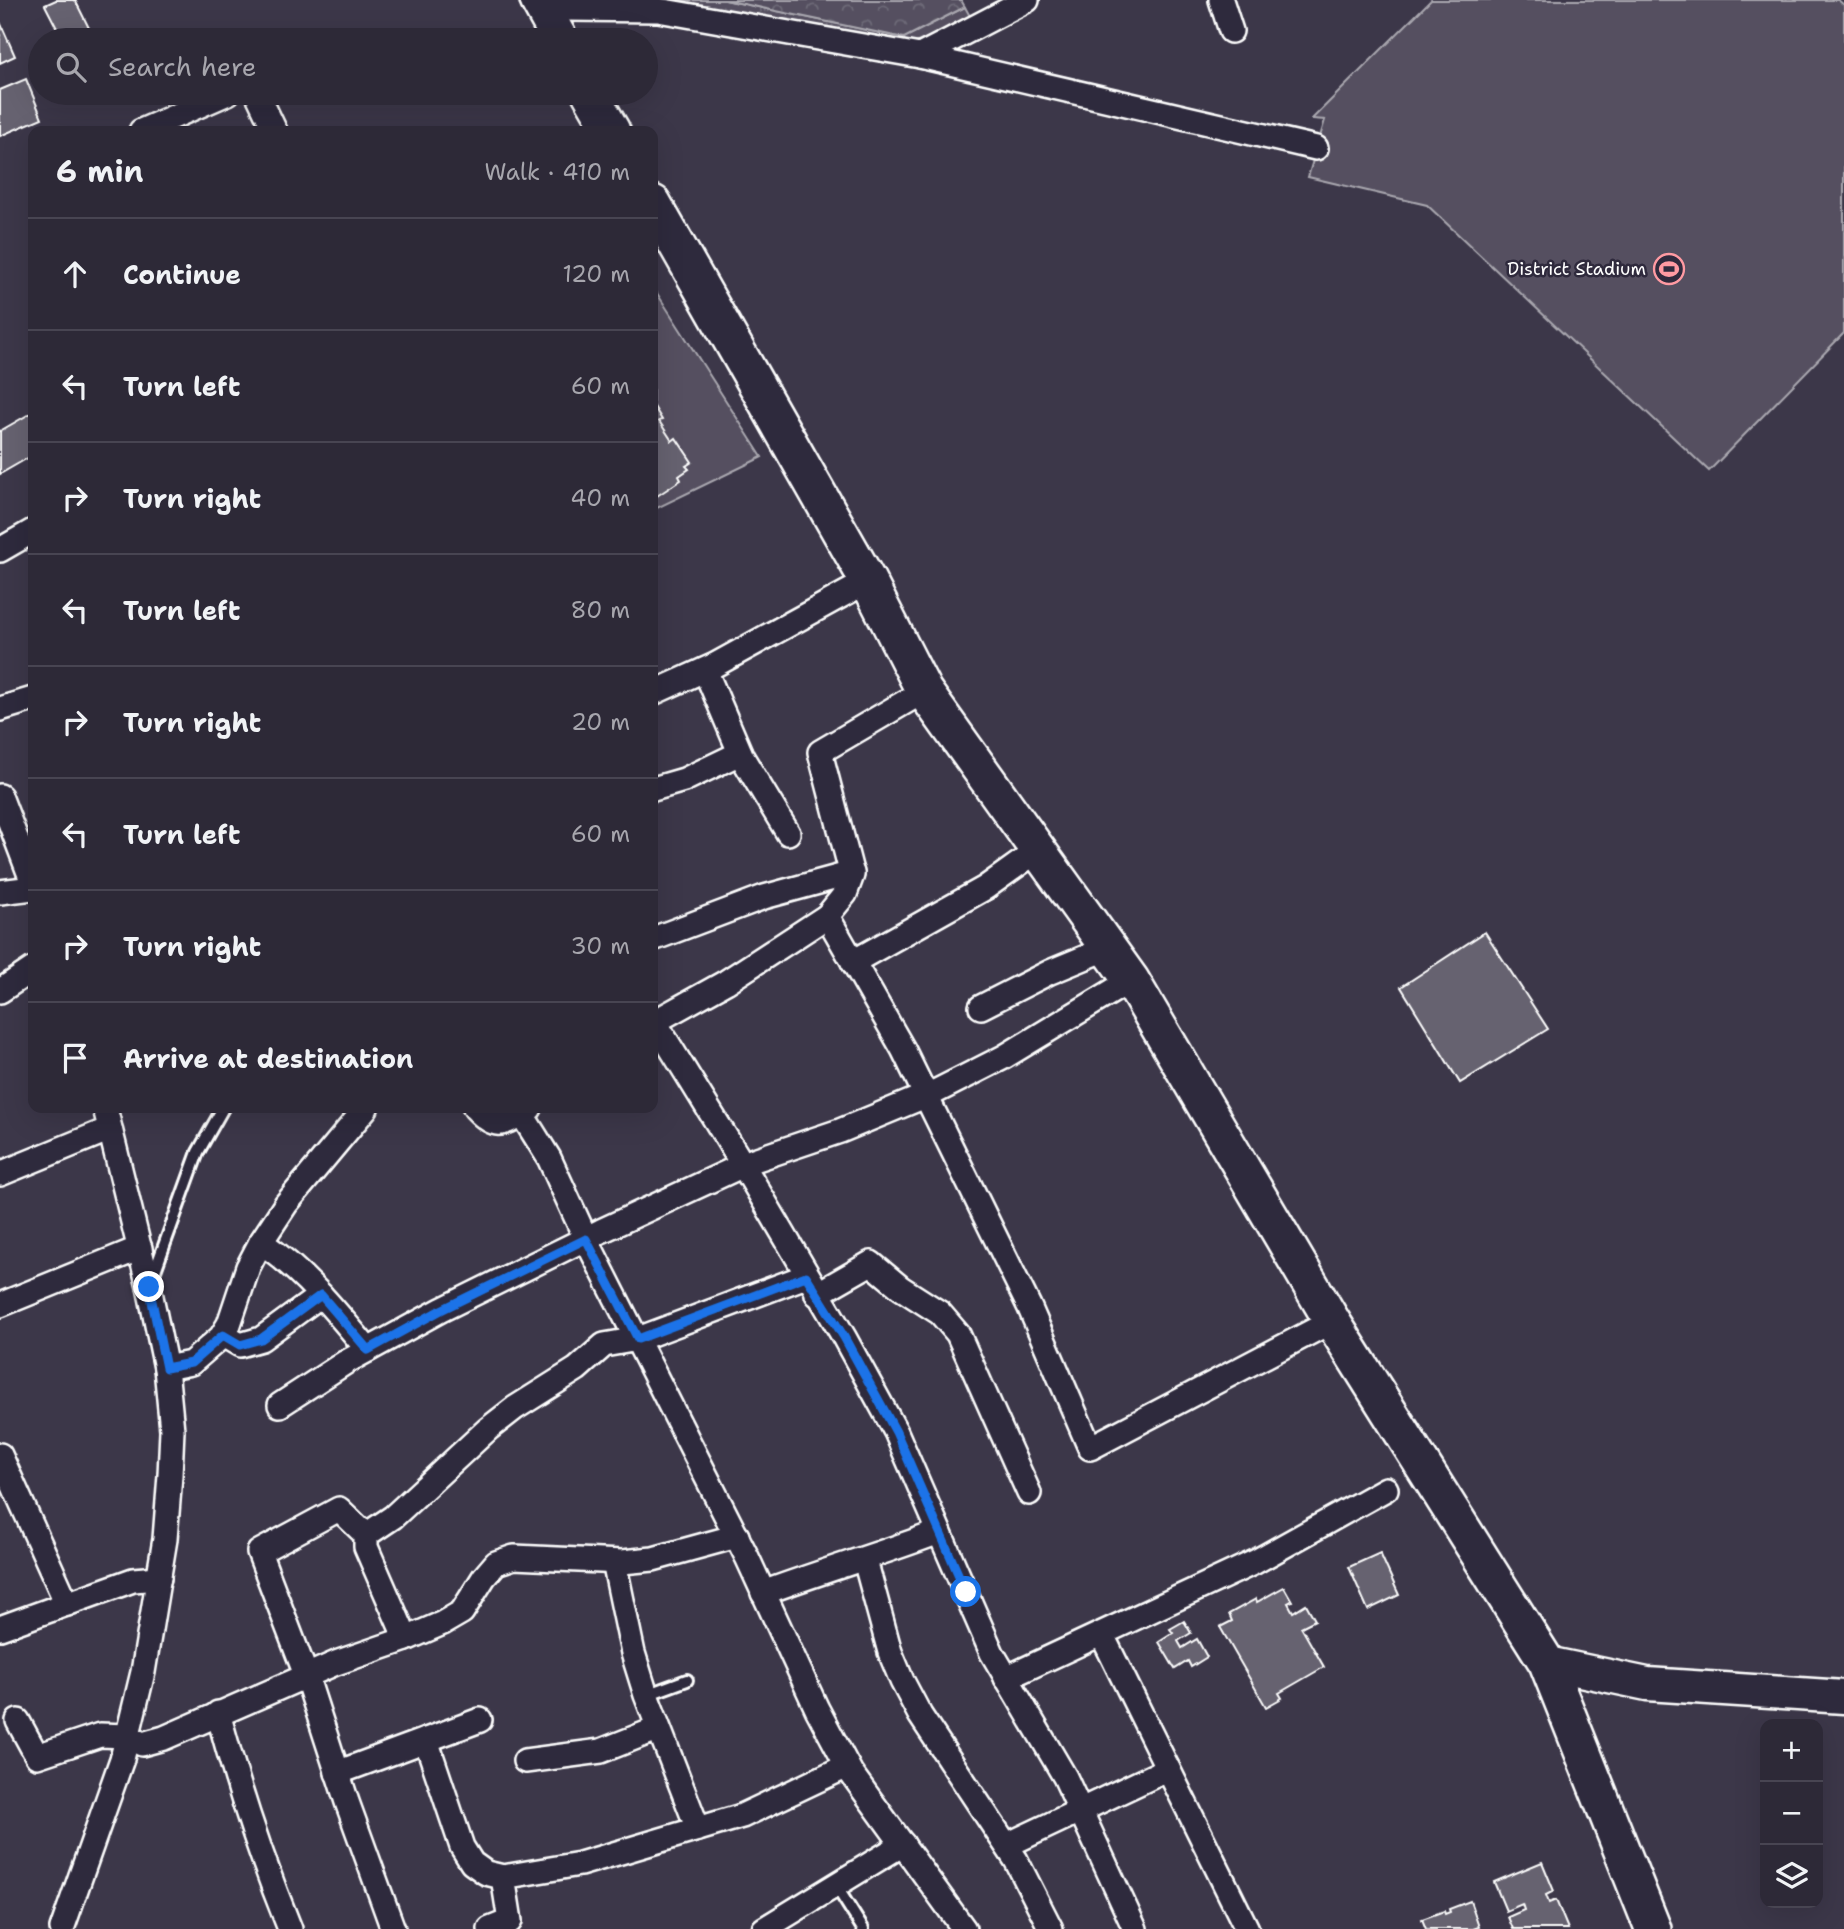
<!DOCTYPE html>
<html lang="en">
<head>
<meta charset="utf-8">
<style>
  :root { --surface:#2d2937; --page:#35313f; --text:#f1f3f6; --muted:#a7a6ad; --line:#484552 }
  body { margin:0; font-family:"Shantell Sans",sans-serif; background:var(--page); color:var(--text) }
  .controls { position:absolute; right:21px; bottom:21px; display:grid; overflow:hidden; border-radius:14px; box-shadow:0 7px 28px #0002 }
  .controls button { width:63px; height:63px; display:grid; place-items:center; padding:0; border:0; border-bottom:2px solid var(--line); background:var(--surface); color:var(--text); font:35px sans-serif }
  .stop { position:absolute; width:21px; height:21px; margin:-16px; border:5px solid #1a73e8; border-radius:50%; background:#fff }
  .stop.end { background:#1a73e8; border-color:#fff; box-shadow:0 2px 7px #0008 }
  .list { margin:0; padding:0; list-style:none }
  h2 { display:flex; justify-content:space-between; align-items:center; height:91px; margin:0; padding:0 28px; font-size:30px }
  h2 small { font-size:23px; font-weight:400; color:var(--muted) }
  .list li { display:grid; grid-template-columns:46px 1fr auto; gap:21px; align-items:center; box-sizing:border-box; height:112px; padding:0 28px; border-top:2px solid var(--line) }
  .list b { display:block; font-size:26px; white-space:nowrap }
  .list em { font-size:23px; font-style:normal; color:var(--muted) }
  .icon { flex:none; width:38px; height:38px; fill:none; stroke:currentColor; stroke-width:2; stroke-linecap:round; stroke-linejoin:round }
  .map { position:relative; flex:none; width:1844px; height:1929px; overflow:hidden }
  .search { position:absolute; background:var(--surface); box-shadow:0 7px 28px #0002; left:28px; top:28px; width:630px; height:77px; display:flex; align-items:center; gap:18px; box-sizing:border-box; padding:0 24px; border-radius:38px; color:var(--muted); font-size:26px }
  .panel { position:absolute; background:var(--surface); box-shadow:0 7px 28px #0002; left:28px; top:126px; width:630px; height:987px; border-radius:14px }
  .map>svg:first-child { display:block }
  .grass { fill:url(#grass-tufts); stroke:#aaa8b0; stroke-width:2 }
  .forest { fill:url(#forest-crowns); stroke:#aaa8b0; stroke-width:2 }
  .park { fill:#555060; stroke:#aaa8b0; stroke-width:2 }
  .building { fill:#666270; stroke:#fff; stroke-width:2 }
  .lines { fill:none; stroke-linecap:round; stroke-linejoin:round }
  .lane-casing { stroke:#fff; stroke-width:16 }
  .street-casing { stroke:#fff; stroke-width:28 }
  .secondary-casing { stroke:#fff; stroke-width:37 }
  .primary-casing { stroke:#fff; stroke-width:40 }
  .lane { stroke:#2f2a3d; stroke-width:10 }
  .street { stroke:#2f2a3d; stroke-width:23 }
  .secondary { stroke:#2f2a3d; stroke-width:32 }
  .primary { stroke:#2f2a3d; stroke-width:35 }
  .route { stroke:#1a73e8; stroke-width:9 }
  .labels { text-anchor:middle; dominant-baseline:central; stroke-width:5; stroke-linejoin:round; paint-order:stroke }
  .poi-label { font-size:18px; fill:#fff; stroke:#2f2a3d; text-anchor:end }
</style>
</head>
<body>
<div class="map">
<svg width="1844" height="1929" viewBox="0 0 1844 1929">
  <defs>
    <pattern id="grass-tufts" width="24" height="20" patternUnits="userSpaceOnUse" patternTransform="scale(1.75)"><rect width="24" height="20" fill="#555060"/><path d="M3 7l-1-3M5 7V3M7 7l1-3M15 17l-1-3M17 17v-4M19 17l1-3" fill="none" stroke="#6e6a78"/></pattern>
    <pattern id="forest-crowns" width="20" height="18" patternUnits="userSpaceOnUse" patternTransform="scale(1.75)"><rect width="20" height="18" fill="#555060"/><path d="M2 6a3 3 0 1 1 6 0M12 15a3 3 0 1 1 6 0" fill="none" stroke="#6e6a78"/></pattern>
  </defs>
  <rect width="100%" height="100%" fill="#3c3749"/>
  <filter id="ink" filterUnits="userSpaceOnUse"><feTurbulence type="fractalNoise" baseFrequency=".0143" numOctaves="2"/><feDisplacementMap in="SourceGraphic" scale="14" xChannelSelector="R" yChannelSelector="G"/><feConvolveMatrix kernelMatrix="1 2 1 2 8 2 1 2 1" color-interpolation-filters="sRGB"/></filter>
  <g filter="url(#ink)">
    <path class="grass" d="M562 0H725L904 38 965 7 971 18 900 50 715 8Z"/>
    <path class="forest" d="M725 0H961L965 7 904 38Z"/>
    <g class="park">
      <path d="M1431 0H1838L1844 5V333L1709 471 1427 205 1308 177 1325 120 1312 119Z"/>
      <path d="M653 287 762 457 657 508 653 500Z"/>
    </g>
    <g class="building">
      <path d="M56 0H75L95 40H63L45 5Z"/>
      <path d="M0 22 15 56 0 63Z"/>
      <path d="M26 79 42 118 0 136V90Z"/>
      <path d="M653 405 662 420 659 421 672 441 676 438 692 462 686 466 689 469 679 476 681 480 654 498Z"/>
      <path d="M33 412V455L0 474V431Z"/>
      <path d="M1485 932 1548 1029 1460 1083 1401 987Z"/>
      <path d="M1380 1553 1399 1595 1368 1610 1349 1567Z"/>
      <path d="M1284 1587 1292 1601 1288 1603 1293 1612 1306 1604 1315 1620 1301 1627 1324 1667 1279 1693 1282 1698 1266 1707 1220 1627 1232 1621 1229 1614 1256 1599 1257 1602Z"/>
      <path d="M1184 1621 1191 1633 1178 1641 1182 1648 1197 1639 1207 1657 1191 1667 1188 1661 1175 1669 1159 1642 1173 1633 1170 1629Z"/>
      <path d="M1542 1862 1554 1891 1546 1895 1549 1903 1556 1900 1568 1929H1513L1508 1917 1524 1910 1522 1904 1506 1911 1494 1882Z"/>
      <path d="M1470 1901 1479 1927 1473 1929H1426L1422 1919 1444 1911 1445 1914 1450 1912 1449 1909Z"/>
    </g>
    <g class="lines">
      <g class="lane-casing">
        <g id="lane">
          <path d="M152 1279 198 1152 223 1108"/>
          <path d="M646 1695 687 1680"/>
          <path d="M836 1886 863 1929"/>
        </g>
      </g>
      <g class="street-casing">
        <g id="street">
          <path d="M549 0 567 9 658 10 920 56 1316 148"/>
          <path d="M1221 0 1231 31"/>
          <path d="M920 56 1027 0"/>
          <path d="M257 93 275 131"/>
          <path d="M141 131 228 93"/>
          <path d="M0 550 33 531"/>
          <path d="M705 670 742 757 788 833"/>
          <path d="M653 693 715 665 868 581"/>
          <path d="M0 709 33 699"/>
          <path d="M653 789 684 780 740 753"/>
          <path d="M0 796 33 883"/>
          <path d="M0 892 33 888"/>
          <path d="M827 916 903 1049 1029 1306 1090 1448 1332 1321"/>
          <path d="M653 939 764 897 852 873"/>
          <path d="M853 962 985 888 1038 850"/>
          <path d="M0 991 33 969"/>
          <path d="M981 1007 1050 972 1108 948"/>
          <path d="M653 1019 743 1165 844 1337 896 1432 992 1653 1065 1777 1135 1929"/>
          <path d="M654 1022 726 982 827 916 845 894 852 875 820 752 924 691"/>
          <path d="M475 1108C498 1133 504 1123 530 1108"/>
          <path d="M521 1113 549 1158 586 1239 747 1557 817 1709 851 1773 964 1929"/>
          <path d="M0 1174 110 1129"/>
          <path d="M261 1242C304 1272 335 1310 368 1350"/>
          <path d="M817 1294 871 1263 901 1288 940 1313 958 1334 1029 1493"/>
          <path d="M0 1305 140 1248"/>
          <path d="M223 1335 240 1345 261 1339 321 1295"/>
          <path d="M166 1368 191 1363 221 1337 229 1324 248 1267 261 1242 286 1204 366 1108"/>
          <path d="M280 1405 346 1362 441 1310 601 1231 754 1160 840 1131 937 1091 1004 1057 1131 980"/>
          <path d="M0 1455 67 1604"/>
          <path d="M366 1535 339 1509 259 1552 306 1675 347 1802 393 1929"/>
          <path d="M865 1560 890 1652 902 1681 920 1715 1016 1860 1051 1929"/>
          <path d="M614 1562 633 1653 646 1695 698 1829"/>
          <path d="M763 1593C822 1571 881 1554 939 1532"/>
          <path d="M0 1628 133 1580 159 1578"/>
          <path d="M1102 1635 1247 1929"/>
          <path d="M406 1639 366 1547V1535L393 1517 488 1429 515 1408 577 1369 604 1345 638 1339 806 1276"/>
          <path d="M1006 1678 1255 1562 1386 1489"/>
          <path d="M218 1713C238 1787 261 1858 290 1929"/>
          <path d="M18 1721 37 1756 100 1735 127 1736 142 1744 164 1738 336 1663 406 1639 443 1623 462 1612 484 1577 496 1563 514 1557 622 1562 653 1559 737 1536"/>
          <path d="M426 1740 462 1847 472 1863 486 1873 503 1877 580 1864 742 1816 847 1766"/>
          <path d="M525 1761 601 1751 657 1729"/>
          <path d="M337 1773 480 1720"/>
          <path d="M1007 1845 1168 1769"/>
          <path d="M62 1929 122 1759 143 1672 165 1539 170 1475 172 1430 166 1368 149 1287 105 1108"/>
          <path d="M490 1929 510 1921 503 1877"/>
          <path d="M764 1929 903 1844"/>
        </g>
      </g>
      <g class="secondary-casing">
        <path id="secondary" d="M1547 1663 1647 1684 1844 1697"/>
      </g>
      <g class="primary-casing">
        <g id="primary">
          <path d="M538 0 560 40"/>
          <path d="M590 93 612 131"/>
          <path d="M653 203 868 581 924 691 1131 980 1332 1321 1547 1663 1653 1929"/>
        </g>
      </g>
      <use href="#lane" class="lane"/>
      <use href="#street" class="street"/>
      <use href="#secondary" class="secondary"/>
      <use href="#primary" class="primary"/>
    </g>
  </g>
  <g class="lines" filter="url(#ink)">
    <path class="route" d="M149 1287 166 1368 191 1363 223 1335 240 1345 261 1339 321 1295 368 1350 441 1310 586 1239 638 1339 806 1276 844 1337 896 1432 966 1592"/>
  </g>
  <defs>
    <g id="stadium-ring" transform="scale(1.575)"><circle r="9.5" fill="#2f2a3d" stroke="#ff9aa2" stroke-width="1.5"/><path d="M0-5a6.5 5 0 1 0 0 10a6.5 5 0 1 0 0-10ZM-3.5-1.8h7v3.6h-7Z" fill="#ff9aa2"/></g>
  </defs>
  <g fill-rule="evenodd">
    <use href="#stadium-ring" x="1669" y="269"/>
  </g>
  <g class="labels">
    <g class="poi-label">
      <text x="1646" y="269">District Stadium</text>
    </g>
  </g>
</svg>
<div class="controls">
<button>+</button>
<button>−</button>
<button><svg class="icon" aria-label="layers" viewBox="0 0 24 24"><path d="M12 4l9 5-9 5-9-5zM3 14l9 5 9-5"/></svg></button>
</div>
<div class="stop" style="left:966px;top:1592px"></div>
<div class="stop end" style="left:149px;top:1287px"></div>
<div class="search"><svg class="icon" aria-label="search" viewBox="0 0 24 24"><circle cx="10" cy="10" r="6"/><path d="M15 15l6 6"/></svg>Search here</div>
<section class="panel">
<h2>6 min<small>Walk · 410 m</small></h2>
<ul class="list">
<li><svg class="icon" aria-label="ahead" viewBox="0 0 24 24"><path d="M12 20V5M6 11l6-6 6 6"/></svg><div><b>Continue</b></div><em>120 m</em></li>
<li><svg class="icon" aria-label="left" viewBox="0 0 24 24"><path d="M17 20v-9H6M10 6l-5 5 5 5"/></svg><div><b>Turn left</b></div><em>60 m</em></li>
<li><svg class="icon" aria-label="right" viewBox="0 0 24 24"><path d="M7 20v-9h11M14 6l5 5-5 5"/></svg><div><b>Turn right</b></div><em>40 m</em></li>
<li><svg class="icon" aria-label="left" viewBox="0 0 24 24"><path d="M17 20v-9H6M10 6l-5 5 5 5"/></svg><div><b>Turn left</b></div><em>80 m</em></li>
<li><svg class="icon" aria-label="right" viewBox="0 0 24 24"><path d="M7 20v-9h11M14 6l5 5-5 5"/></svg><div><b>Turn right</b></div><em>20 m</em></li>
<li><svg class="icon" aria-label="left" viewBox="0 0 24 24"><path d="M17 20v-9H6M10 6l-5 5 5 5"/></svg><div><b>Turn left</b></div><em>60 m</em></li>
<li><svg class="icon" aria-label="right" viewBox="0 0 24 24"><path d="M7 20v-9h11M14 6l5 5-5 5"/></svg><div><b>Turn right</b></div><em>30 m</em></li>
<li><svg class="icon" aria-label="arrive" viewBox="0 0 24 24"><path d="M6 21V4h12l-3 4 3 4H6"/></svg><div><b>Arrive at destination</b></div></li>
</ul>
</section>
</div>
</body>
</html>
